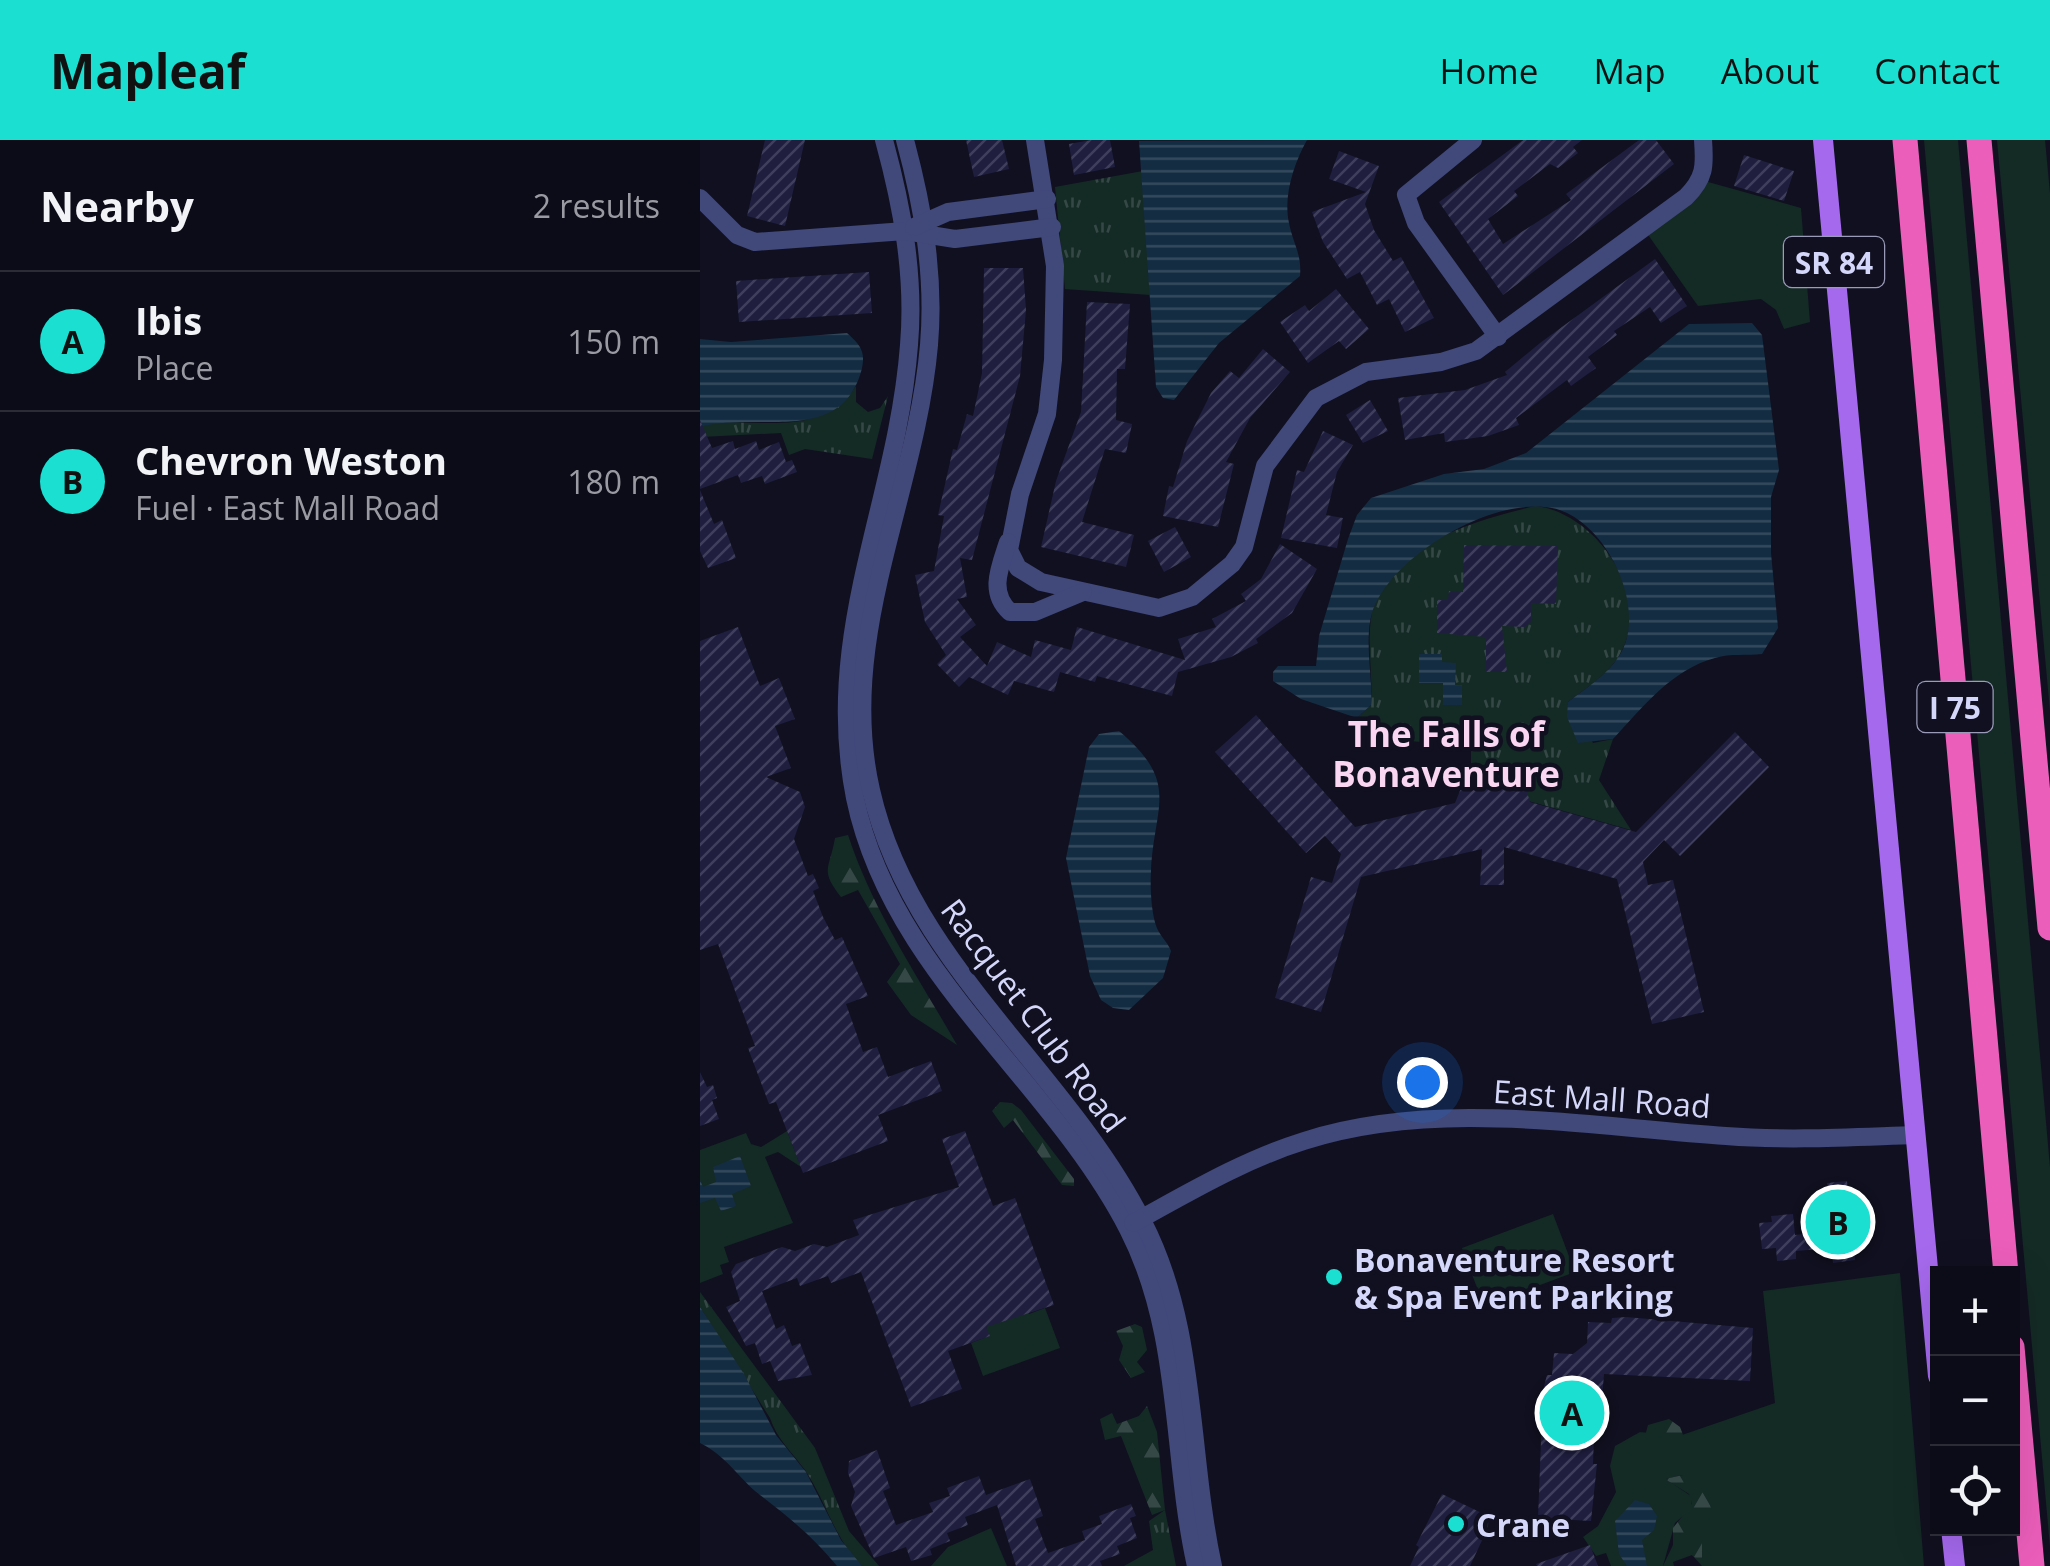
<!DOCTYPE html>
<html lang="en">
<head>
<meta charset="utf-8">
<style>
  :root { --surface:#0c0c18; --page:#1a1a25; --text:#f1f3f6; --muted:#9a9ba2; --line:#2c2c37; --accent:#1bdfd1 }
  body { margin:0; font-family:"Open Sans",sans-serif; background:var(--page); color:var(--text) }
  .controls { position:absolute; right:30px; bottom:30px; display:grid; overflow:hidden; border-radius:0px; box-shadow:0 10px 40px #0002 }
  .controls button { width:90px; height:90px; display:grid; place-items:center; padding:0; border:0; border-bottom:2px solid var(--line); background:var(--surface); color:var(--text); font:50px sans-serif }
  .you { position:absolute; left:722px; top:942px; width:35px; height:35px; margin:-25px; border:8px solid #fff; border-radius:50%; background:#1a73e8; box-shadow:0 0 0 15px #1a73e833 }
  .badge { display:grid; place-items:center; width:65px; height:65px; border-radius:50%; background:var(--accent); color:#111; font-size:32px; font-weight:700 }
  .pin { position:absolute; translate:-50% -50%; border:5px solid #fff; box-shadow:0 2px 10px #0006 }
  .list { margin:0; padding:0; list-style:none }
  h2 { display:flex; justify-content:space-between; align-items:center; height:130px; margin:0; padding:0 40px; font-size:42px }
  h2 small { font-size:32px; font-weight:400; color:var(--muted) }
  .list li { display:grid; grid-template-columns:65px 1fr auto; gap:30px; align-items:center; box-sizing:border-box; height:140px; padding:0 40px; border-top:2px solid var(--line) }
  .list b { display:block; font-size:38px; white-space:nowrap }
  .list p { margin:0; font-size:32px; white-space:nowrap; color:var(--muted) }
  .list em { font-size:32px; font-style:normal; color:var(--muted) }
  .icon { flex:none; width:55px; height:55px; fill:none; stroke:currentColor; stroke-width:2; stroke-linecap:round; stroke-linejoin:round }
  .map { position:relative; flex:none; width:1350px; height:1426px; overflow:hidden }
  header { display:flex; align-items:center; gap:60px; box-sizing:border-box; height:140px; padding:0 50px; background:var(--accent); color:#111 }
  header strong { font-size:48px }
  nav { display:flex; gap:55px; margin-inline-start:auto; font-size:35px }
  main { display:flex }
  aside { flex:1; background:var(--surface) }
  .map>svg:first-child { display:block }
  .green { fill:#142a25 }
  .forest { fill:url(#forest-firs) }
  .park { fill:url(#park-tufts) }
  .water { fill:url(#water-rules) }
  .building { fill:url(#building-hatch) }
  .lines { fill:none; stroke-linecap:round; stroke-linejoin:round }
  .minor { stroke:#41487a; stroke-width:18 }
  .major { stroke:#a569ed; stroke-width:20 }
  .highway { stroke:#eb5eba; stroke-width:25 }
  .poi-dot { fill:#1bdfd1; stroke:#101020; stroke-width:4 }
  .labels { text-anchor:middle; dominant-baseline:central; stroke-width:9; stroke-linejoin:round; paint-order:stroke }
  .shield { fill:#101020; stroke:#9a9bb9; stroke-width:2.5 }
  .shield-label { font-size:30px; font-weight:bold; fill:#d5d7fa }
  .street-label { font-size:32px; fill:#d5d7fa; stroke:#101020 }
  .poi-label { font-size:32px; font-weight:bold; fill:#d5d7fa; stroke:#101020; text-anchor:start }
  .neighbourhood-label { font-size:35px; font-weight:bold; fill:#fad6f3; stroke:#101020 }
</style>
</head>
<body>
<header>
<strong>Mapleaf</strong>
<nav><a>Home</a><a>Map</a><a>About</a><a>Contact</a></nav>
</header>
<main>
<aside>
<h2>Nearby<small>2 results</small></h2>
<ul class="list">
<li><span class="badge">A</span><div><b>Ibis</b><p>Place</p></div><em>150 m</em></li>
<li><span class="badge">B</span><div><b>Chevron Weston</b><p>Fuel · East Mall Road</p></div><em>180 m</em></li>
</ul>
</aside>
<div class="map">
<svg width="1350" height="1426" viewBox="0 0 1350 1426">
  <defs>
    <pattern id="forest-firs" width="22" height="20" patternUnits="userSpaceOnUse" patternTransform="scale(2.5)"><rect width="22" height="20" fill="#142a25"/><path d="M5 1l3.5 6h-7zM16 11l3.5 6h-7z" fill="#354846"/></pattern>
    <pattern id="park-tufts" width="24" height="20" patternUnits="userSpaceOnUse" patternTransform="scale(2.5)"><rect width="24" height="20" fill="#142a25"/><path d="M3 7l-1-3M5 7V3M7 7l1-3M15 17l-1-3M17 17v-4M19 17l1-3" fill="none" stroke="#354846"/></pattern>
    <pattern id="water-rules" width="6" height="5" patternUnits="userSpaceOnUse" patternTransform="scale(2.5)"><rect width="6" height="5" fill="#132c41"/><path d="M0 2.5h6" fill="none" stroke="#344a5d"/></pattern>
    <pattern id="building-hatch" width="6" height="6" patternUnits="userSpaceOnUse" patternTransform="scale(2.5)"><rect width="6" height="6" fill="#1f1e3f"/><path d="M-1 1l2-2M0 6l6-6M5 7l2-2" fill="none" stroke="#3f3e5c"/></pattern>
  </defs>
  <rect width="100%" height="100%" fill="#101020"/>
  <g class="green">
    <path d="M1224 0H1258L1350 1027V1407Z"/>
    <path d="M1297 0H1345L1350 53V571Z"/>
    <path d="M1001 40 1101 68 1110 182 1084 189 1076 170 1061 159 998 166 944 89Z"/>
    <path d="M87 991 101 1027 78 1012 65 1017 93 1083 24 1107 29 1122 20 1125 23 1134 0 1143V1010L46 993 51 1004 61 1007Z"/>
    <path d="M853 1074 875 1132 784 1166 762 1108Z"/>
    <path d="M1200 1133 1224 1426H1002L992 1415 1010 1385 983 1335 966 1339 991 1356 992 1368 975 1383 963 1426H911L906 1413 896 1416 883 1397 898 1386 916 1352 910 1326 915 1306 940 1292 979 1296 1075 1263 1063 1151Z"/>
    <path d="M326 1165 329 1174 345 1168 360 1208 283 1236 271 1203 289 1196 286 1187Z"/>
    <path d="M291 1388 307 1426H231L248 1407Z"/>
  </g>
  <g class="forest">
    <path d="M148 695C173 771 217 835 257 905L211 875 187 842 200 824 158 750 141 757C119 729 130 729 135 698Z"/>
    <path d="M300 962 312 963 321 970 374 1039V1046L362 1045 313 980 304 988 292 971Z"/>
    <path d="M435 1184 442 1187 447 1210 437 1222 445 1232 431 1238 419 1220 423 1206 416 1191Z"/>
    <path d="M447 1266 457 1292 465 1370 452 1375 421 1296 405 1300 400 1279 412 1273 417 1284 439 1276Z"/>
    <path d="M969 1279 980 1287 1018 1386 1002 1400V1424L992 1415 973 1422 974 1426H963L973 1405V1388L992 1364 989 1354 965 1339 983 1335 976 1315 980 1302 957 1305 945 1296 948 1285Z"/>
  </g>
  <g class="park">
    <path d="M443 31 451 155 365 149 355 47Z"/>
    <path d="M156 246V262L168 272 180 268 188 256 172 319 105 309 89 315 81 293 0 297V287L16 282C69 281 123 295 156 246Z"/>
    <path d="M835 366C895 372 954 455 920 514 909 534 885 549 868 562L893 603 913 599 899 640 931 690 825 660 824 642C802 633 794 623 771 639V597C718 604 703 607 657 578L671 565C673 536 667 506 671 479 681 405 775 381 835 366Z"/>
    <path d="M0 1152 115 1308 149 1391 179 1426H162C135 1400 126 1361 105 1330 92 1312 77 1299 70 1278L0 1167Z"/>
    <path d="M465 1370 476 1426H424L453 1410 449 1381Z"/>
  </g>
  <g class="water">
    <path d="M607 0C594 23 583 56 589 83 593 104 602 114 600 136L519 203 474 260 463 258 456 247 439 1Z"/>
    <path d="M1052 183 1062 195 1079 330 1071 357V413L1078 488 1062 514C1046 516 1031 513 1015 518 971 530 943 567 913 599L878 603 867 577 868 562C885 549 907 535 919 516 950 469 905 378 852 368 793 356 690 416 672 473 664 500 673 537 671 565L657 578 601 559 573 541V532L578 526H616L619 496 648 399 657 375 671 358 744 334 784 329 826 313 989 184Z"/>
    <path d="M147 193C162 206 166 213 161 232 139 306 57 271 0 287V199L31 202Z"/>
    <path d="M719 514H742V522L756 523 755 545H762V565H743V543H719Z"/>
    <path d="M419 591C481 643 454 665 451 731 450 746 451 779 459 792 463 799 468 803 471 811L463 838 429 870 413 868 401 860 390 836 366 718 389 607 399 594Z"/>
    <path d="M40 1016 51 1046 32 1054 36 1066 21 1071 15 1058 0 1063V1040L3 1047 16 1042 13 1027Z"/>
    <path d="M0 1167 44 1234 76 1295 106 1332 141 1400 162 1426H137C112 1396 91 1379 60 1355 38 1338 27 1316 0 1303Z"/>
    <path d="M935 1360 949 1364 957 1376 954 1390 942 1400 947 1426H927L919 1414 915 1381Z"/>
  </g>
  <g class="building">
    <path d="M65 0H105L85 86 47 76Z"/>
    <path d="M266 0H302L309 29 274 37Z"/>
    <path d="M391 0H410L415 27 374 35 369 4Z"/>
    <path d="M823 0H882L873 7 878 13 858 28 850 24 814 51 818 56 788 79 803 104 871 60 866 54 939 0H956L974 24 803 155 739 62Z"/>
    <path d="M639 11 679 26 665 64 674 90 693 121 701 117 734 178 705 192 689 159 677 165 660 132 647 139 623 102 612 72 666 52 629 39Z"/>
    <path d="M1044 15 1094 31 1084 61 1034 46Z"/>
    <path d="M955 119 987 166 961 183 950 167 914 191 917 195 888 217 896 228 871 246 867 240 816 278 819 285 788 296 745 302 744 293 705 300 698 258 765 250 807 235 805 232 840 203Z"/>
    <path d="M284 128H323L326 170 320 236 272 420 260 418 267 457 257 459 276 485 260 497 287 526 297 502 331 517 335 500 371 510 377 487 485 520 478 499 516 487 512 479 546 461 541 454 561 439 580 404 617 429 592 473 556 499 558 503 531 517 478 532 472 556 397 536 395 542 360 532 354 552 314 541 308 555 269 537 259 547 237 524 246 515 225 482 215 435 234 431 244 376 238 375 253 309 257 310 267 274 273 276 282 233Z"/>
    <path d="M169 132 172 173 39 182 36 141Z"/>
    <path d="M636 149 669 189 646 209 639 201 608 223 580 182 605 165 609 171Z"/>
    <path d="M387 162 430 164 425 229H417L416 280 432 284 426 313 405 309 382 382 434 395 426 427 341 407 356 341 381 272Z"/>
    <path d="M563 209 590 232 550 278 526 322 534 324 518 387 463 376 469 346 473 347 487 301 511 253 530 231 539 238Z"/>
    <path d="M670 260 688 291 663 303 646 275Z"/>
    <path d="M0 280 12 308 33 301 35 309 56 301 59 310 79 302 86 322 92 320 97 332 65 344 62 336 41 343 38 335 0 349Z"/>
    <path d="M623 291 653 305 637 332 626 375 643 378 637 408 581 398 597 330 604 332Z"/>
    <path d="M0 350 14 384 22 380 36 418 8 428 0 411Z"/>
    <path d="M475 387 491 417 464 432 448 401Z"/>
    <path d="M764 405 858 406 856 464 831 463V482L825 487 802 486 807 532H786V497L737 493V460H748L749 451 763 452Z"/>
    <path d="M38 487 60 546 79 538 95 579 75 586 91 628 66 637 100 652 105 667 94 699 108 736 113 734 119 748 113 751 123 777 135 800 142 797 168 856 146 864 163 912 177 907 188 937 231 921 242 951 178 975 188 1001 103 1033 76 962 69 964 48 908 55 906 18 804 0 810V501Z"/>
    <path d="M556 575 655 687 755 663 764 641 786 629 804 630 824 642 830 662 936 692 1035 592 1069 627 980 716 964 700 943 722 948 745 973 740 1004 872 952 884 917 739 804 707V745H780L782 709 661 737 621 872 575 858 611 737 632 743 641 714 625 696 606 713 515 612Z"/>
    <path d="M0 932 7 947 13 945 17 958 12 960 19 979 0 986Z"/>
    <path d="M265 991 293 1066 315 1058 354 1165 286 1187 290 1196 248 1211 262 1249 211 1267 161 1132 131 1143 128 1136 100 1146 97 1138 62 1151 76 1189 84 1185 92 1206 100 1203 112 1235 78 1241 70 1221 62 1224 55 1203 46 1206 26 1167 40 1161 31 1132 36 1124 82 1107 95 1111 114 1104 127 1107 159 1095 153 1080 259 1047 242 999Z"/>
    <path d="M1147 1041 1155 1120 1133 1123 1132 1108 1096 1111V1119L1077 1121 1076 1108 1062 1109 1059 1083 1072 1082 1071 1076 1093 1074 1095 1095 1131 1091 1127 1043Z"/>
    <path d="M926 1177 1053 1188 1050 1241 904 1234 899 1297H894L893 1324H897L891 1381 838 1378 843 1250 847 1235H852L854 1213 873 1214 887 1203 888 1182 911 1183 912 1178Z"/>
    <path d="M177 1310 190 1348 183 1351 196 1385 233 1372 229 1363 250 1356 247 1348 279 1336 286 1355 330 1339 343 1376 335 1379 348 1413 385 1400 382 1391 402 1384 399 1376 431 1364 436 1376 430 1378 437 1398 417 1406 420 1414 400 1421 402 1426H316L297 1365 265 1377 268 1385 247 1393 250 1401 230 1409 232 1415 211 1421 206 1407 174 1418 151 1366 155 1352 148 1333 149 1321Z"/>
    <path d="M742 1354 790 1377 786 1392 770 1426H710L719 1407 716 1405Z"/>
    <path d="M890 1405 898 1426H837L836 1424Z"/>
  </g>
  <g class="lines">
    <g class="minor">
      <path d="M184 0C202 66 215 135 209 205 197 364 122 492 155 658 191 832 350 938 428 1089 482 1194 471 1314 496 1426"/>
      <path d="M205 0C223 67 235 135 229 205 216 355 136 497 171 650 210 824 365 928 443 1082 498 1189 488 1311 513 1426"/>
      <path d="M335 0 355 126 353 220 347 274 320 354 309 410 318 428 341 442 459 468 492 457 532 424 544 407 565 326 616 258 666 232 741 222 776 211 986 57C1005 38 1005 26 1003 0"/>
      <path d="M773 0 706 55 716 83 798 197"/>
      <path d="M0 58 37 95 55 102 205 91 255 99 352 87"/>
      <path d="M214 87 248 72 347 59"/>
      <path d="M308 402C300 427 288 452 310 472H335L383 452"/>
      <path d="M433 1083C488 1053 543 1020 604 1001 738 958 889 987 1026 996 1089 1001 1153 997 1216 995"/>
    </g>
    <g class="major">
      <path d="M1123 0 1238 1236"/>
      <path d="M1251 1388 1255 1426"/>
    </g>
    <g class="highway">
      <path d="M1205 0 1306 1134"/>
      <path d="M1279 0 1350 788"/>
      <path d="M1312 1207 1332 1426"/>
    </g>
  </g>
  <g class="poi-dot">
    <circle cx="634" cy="1137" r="10"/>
    <circle cx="756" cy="1384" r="10"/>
  </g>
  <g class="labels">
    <g class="shield">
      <rect x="1084" y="97" width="100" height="50" rx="8"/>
      <rect x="1217.5" y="542" width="75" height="50" rx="8"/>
    </g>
    <g class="shield-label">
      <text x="1134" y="122">SR 84</text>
      <text x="1255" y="567">I 75</text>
    </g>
    <g class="street-label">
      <text transform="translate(334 875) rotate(53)">Racquet Club Road</text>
      <text transform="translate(902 958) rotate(4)">East Mall Road</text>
    </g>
    <g class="poi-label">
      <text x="654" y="1119">Bonaventure Resort<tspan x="654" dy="37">&amp; Spa Event Parking</tspan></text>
      <text x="776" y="1384">Crane</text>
    </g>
    <g class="neighbourhood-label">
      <text x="746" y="593">The Falls of<tspan x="746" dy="40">Bonaventure</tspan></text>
    </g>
  </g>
</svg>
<div class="controls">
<button>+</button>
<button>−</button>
<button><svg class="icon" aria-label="locate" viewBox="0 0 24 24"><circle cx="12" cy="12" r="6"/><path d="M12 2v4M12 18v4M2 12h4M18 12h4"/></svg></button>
</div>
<div class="you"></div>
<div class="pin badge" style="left:872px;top:1273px">A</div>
<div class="pin badge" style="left:1138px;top:1082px">B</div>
</div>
</main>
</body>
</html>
